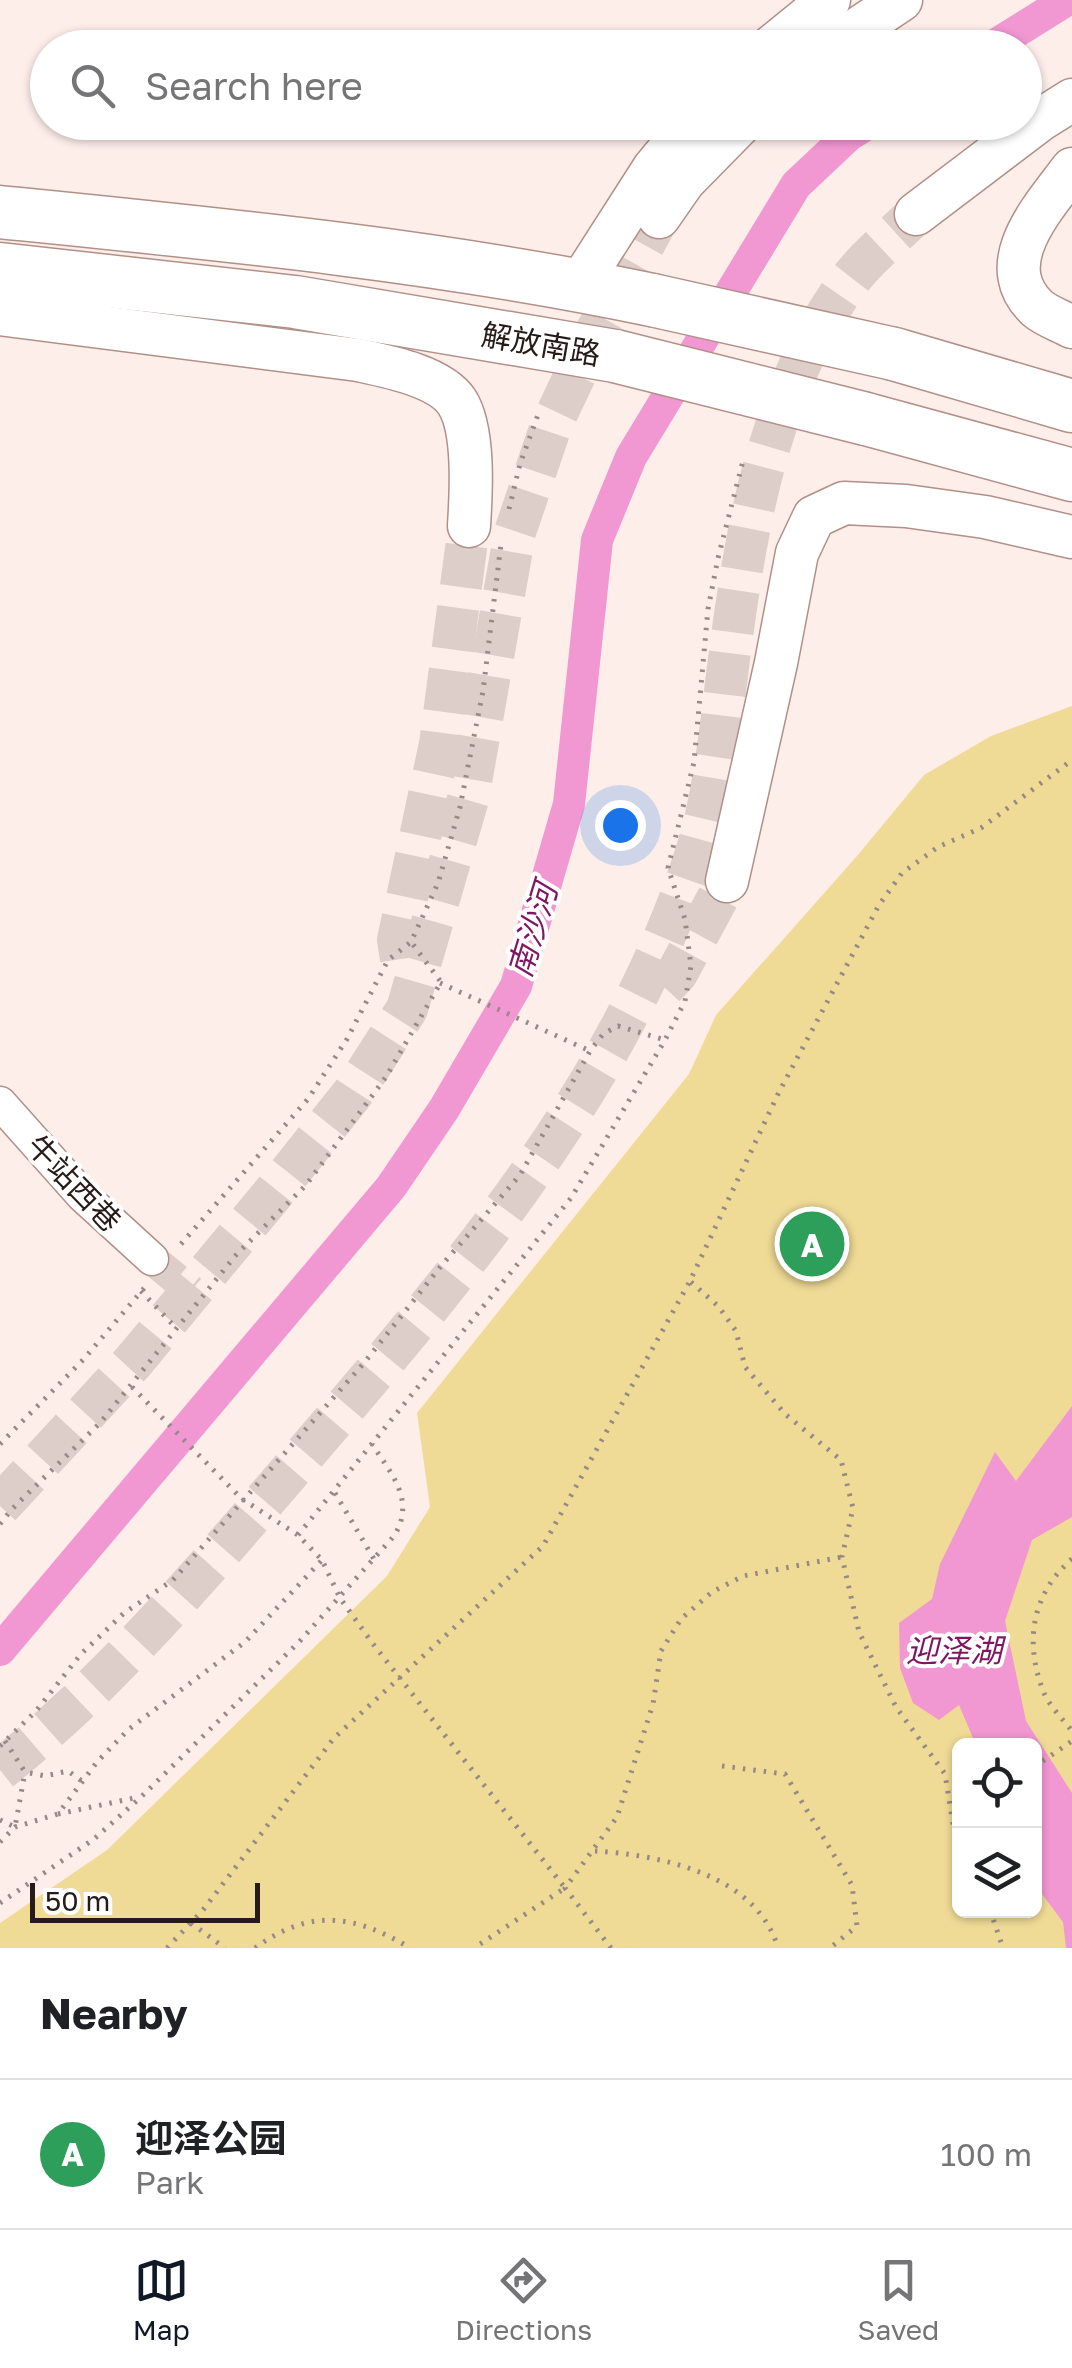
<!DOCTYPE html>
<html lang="en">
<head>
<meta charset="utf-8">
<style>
  :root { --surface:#fff; --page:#f2f2f2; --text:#202124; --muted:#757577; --line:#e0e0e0; --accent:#111827 }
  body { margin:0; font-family:"Golos Text","Noto Sans SC",sans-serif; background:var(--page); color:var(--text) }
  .controls { position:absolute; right:30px; bottom:30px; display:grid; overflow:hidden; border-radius:15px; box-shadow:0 2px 8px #0004 }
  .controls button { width:90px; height:90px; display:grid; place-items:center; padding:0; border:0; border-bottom:2px solid var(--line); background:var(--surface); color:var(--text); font:50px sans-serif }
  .scale { position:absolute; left:30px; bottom:25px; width:230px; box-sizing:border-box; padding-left:10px; border:5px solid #271b17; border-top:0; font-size:28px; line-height:35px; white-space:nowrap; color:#271b17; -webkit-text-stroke:8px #fff; paint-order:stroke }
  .you { position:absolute; left:620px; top:825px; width:35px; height:35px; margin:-25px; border:8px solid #fff; border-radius:50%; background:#1a73e8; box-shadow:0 0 0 15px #1a73e833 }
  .badge { display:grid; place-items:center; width:65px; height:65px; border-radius:50%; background:var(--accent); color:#fff; font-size:32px; font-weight:700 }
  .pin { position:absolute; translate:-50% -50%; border:5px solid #fff; box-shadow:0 2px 10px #0006 }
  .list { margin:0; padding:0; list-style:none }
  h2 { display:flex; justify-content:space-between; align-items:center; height:130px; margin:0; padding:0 40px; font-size:42px }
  h2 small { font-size:32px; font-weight:400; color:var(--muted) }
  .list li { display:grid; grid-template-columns:65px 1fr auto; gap:30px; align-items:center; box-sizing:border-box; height:150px; padding:0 40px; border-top:2px solid var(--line) }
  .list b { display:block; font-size:38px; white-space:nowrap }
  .list p { margin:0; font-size:32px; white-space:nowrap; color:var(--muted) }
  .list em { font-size:32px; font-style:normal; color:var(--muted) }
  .icon { flex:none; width:55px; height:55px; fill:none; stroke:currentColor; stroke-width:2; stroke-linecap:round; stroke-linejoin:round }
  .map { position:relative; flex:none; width:1072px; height:1948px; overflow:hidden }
  .search { position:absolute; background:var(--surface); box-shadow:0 2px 8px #0004; left:30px; right:30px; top:30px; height:110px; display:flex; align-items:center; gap:25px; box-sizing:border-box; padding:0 35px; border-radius:55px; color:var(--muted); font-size:38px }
  .sheet { height:280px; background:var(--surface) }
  nav { display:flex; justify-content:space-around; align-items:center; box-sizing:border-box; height:140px; border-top:2px solid var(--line); background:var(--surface); font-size:28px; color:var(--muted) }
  nav a { display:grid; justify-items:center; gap:5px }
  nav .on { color:var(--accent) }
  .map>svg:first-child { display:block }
  .green { fill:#f0db96; fill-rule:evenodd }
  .water { fill:#f197d2 }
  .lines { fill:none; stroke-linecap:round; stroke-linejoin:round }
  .canal { stroke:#f197d2; stroke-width:32 }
  .minor-tunnel { stroke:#ddceca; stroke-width:32; stroke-dasharray:32 16; stroke-linecap:butt }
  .tertiary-tunnel { stroke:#ddceca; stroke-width:42; stroke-dasharray:42 21; stroke-linecap:butt }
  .minor-casing { stroke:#b19087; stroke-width:35 }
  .tertiary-casing { stroke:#b19087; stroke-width:45 }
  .primary-casing { stroke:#b19087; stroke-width:55 }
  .path { stroke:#978a86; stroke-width:5; stroke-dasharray:2.5 8; stroke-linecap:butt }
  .minor { stroke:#fff; stroke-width:32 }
  .tertiary { stroke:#fff; stroke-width:42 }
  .primary { stroke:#fff; stroke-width:52 }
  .primary-bridge-casing { stroke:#b19087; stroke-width:55; stroke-linecap:butt }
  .primary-bridge { stroke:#fff; stroke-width:52 }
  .labels { text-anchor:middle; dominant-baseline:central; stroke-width:8; stroke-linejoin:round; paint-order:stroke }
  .street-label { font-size:30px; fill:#271b17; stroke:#fff }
  .water-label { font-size:32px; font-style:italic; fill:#7f1664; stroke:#fff }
</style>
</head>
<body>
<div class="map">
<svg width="1072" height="1948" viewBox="0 0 1072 1948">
  <rect width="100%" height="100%" fill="#fdeeea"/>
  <path class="green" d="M1072 706V1948H0V1923L107 1850 387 1576 430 1507 417 1413 689 1074 716 1015 857 856 924 775 991 736ZM960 1746H1034V1910H960Z"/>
  <path class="water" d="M1072 1406V1517L1032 1540 1005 1621 1026 1721 1072 1793V1948H1066L1063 1922 1035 1885 1034 1746 976 1745 959 1705 939 1720 913 1703 900 1668 899 1623 932 1599 940 1564 995 1452 1016 1481Z"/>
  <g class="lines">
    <g class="canal">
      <path d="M990 48 1067 0"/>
      <path d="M0 1650 391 1187 444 1109 516 986 569 804 597 540 631 457 796 185 848 136 870 122"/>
    </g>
    <path class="minor-tunnel" d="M152 1259 191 1291"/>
    <g class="tertiary-tunnel">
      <path d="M401 959 398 940 440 744 469 526"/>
      <path d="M664 987 677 973 727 881"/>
      <path d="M0 1506 133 1362 271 1196 353 1093 407 1009 468 799 515 532 551 426 593 337 659 217"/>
      <path d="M0 1770C115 1678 208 1566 304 1455 460 1273 617 1091 694 859 714 799 720 730 728 667 745 534 767 390 850 280 868 256 894 236 916 214"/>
    </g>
    <g class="minor-casing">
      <path id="minor" d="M0 1103 83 1196 152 1259"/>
    </g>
    <g class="tertiary-casing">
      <g id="tertiary">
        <path d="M770 48 829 0"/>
        <path d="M829 48 901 0"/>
        <path d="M1072 169C1045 206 990 263 1037 308 1046 316 1061 321 1072 327"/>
        <path d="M916 214 1040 120 1072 100"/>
        <path d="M659 217 684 181 742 122"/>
        <path d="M579 285 654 168 692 122"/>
        <path d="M0 314 358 360C386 366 440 376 457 402 475 430 471 494 469 526"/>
        <path d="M727 881 776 663 797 553 814 517 844 503 906 506 985 517 1072 537"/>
      </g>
    </g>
    <g class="primary-casing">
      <g id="primary">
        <path d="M0 212C219 234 437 255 652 300"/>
        <path d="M0 269 295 302 615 356"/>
        <path d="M894 354 1072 406"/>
        <path d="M866 419 1072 475"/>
      </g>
    </g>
    <g class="path">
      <path d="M509 509 520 464 539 412"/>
      <path d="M440 983 590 1051"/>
      <path d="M181 1244 308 1099 347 1039 388 960 411 942 438 883 460 807 483 691 501 544"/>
      <path d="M691 1282 719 1307 736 1331 745 1367 785 1414 841 1460 853 1508 842 1557 859 1632 896 1707 945 1774 960 1868"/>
      <path d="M141 1291 177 1329"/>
      <path d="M132 1387 242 1499 298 1535 322 1560 340 1598 373 1644 565 1888 474 1948"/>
      <path d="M0 1444 83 1360 145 1287"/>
      <path d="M335 1493 374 1559"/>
      <path d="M0 1524 12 1509 100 1423 236 1255 306 1185 386 1077 441 982 411 942"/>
      <path d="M298 1535 571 1198 665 1040 685 1001 691 966 685 919 668 868 694 762 708 609 718 558 744 457"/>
      <path d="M1072 1559C1031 1594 1024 1644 1044 1693 1050 1707 1063 1719 1072 1731"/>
      <path d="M5 1741 25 1772 45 1776 68 1771 82 1781"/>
      <path d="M0 1746 36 1711 81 1654 124 1613 173 1580 364 1363 441 1266 520 1175 590 1051 603 1034 618 1026 665 1040"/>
      <path d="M722 1766 785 1774 852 1885 857 1926 830 1948"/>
      <path d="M1034 1767 1072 1741"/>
      <path d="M58 1814 139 1797"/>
      <path d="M0 1820 15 1827 25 1772"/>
      <path d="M0 1842 15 1827 58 1814 97 1762 129 1729 245 1642 322 1560"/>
      <path d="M595 1851C661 1855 757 1875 778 1948"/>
      <path d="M0 1903 94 1839 142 1796 299 1642 394 1536C416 1501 392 1475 372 1444"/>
      <path d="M990 1910 1003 1948"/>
      <path d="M191 1923 225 1948"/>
      <path d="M167 1948 203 1910 334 1738 543 1546 690 1281 779 1092 879 905 902 873 938 847 981 828 1072 760"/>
      <path d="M255 1948C310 1908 354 1914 410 1948"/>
      <path d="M611 1948 565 1888 617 1817 653 1704 661 1651 681 1619 712 1592 743 1576 842 1557"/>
    </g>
    <use href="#minor" class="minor"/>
    <use href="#tertiary" class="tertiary"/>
    <use href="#primary" class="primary"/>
    <g class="primary-bridge-casing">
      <g id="primary-bridge">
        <path d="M652 300 894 354"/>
        <path d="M615 356 866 419"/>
      </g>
    </g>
    <use href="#primary-bridge" class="primary-bridge"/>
  </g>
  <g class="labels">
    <g class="street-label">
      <text transform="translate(541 344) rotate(10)">解放南路</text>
      <text transform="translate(74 1183) rotate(46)">牛站西巷</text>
    </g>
    <g class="water-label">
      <text transform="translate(532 930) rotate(-73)">南沙河</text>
      <text x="954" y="1650">迎泽湖</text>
    </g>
  </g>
</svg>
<div class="controls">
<button><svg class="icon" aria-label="locate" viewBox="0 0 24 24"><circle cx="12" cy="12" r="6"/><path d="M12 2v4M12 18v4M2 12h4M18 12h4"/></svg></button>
<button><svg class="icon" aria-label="layers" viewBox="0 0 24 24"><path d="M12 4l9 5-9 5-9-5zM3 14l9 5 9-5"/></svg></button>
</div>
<div class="scale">50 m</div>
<div class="you"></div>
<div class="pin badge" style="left:812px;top:1244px;background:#2e9e5b">A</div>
<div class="search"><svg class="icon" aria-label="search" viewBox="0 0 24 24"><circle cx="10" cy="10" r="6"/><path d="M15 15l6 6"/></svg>Search here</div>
</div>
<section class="sheet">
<h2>Nearby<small></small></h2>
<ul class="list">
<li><span class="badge" style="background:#2e9e5b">A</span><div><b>迎泽公园</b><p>Park</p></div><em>100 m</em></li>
</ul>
</section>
<nav>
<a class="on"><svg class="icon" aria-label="map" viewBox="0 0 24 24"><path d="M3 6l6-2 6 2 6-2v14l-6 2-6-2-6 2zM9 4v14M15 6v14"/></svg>Map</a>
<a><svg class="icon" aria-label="directions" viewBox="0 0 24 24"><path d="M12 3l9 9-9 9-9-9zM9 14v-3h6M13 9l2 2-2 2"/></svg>Directions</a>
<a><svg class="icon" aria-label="saved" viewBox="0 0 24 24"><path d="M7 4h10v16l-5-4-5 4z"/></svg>Saved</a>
</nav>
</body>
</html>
